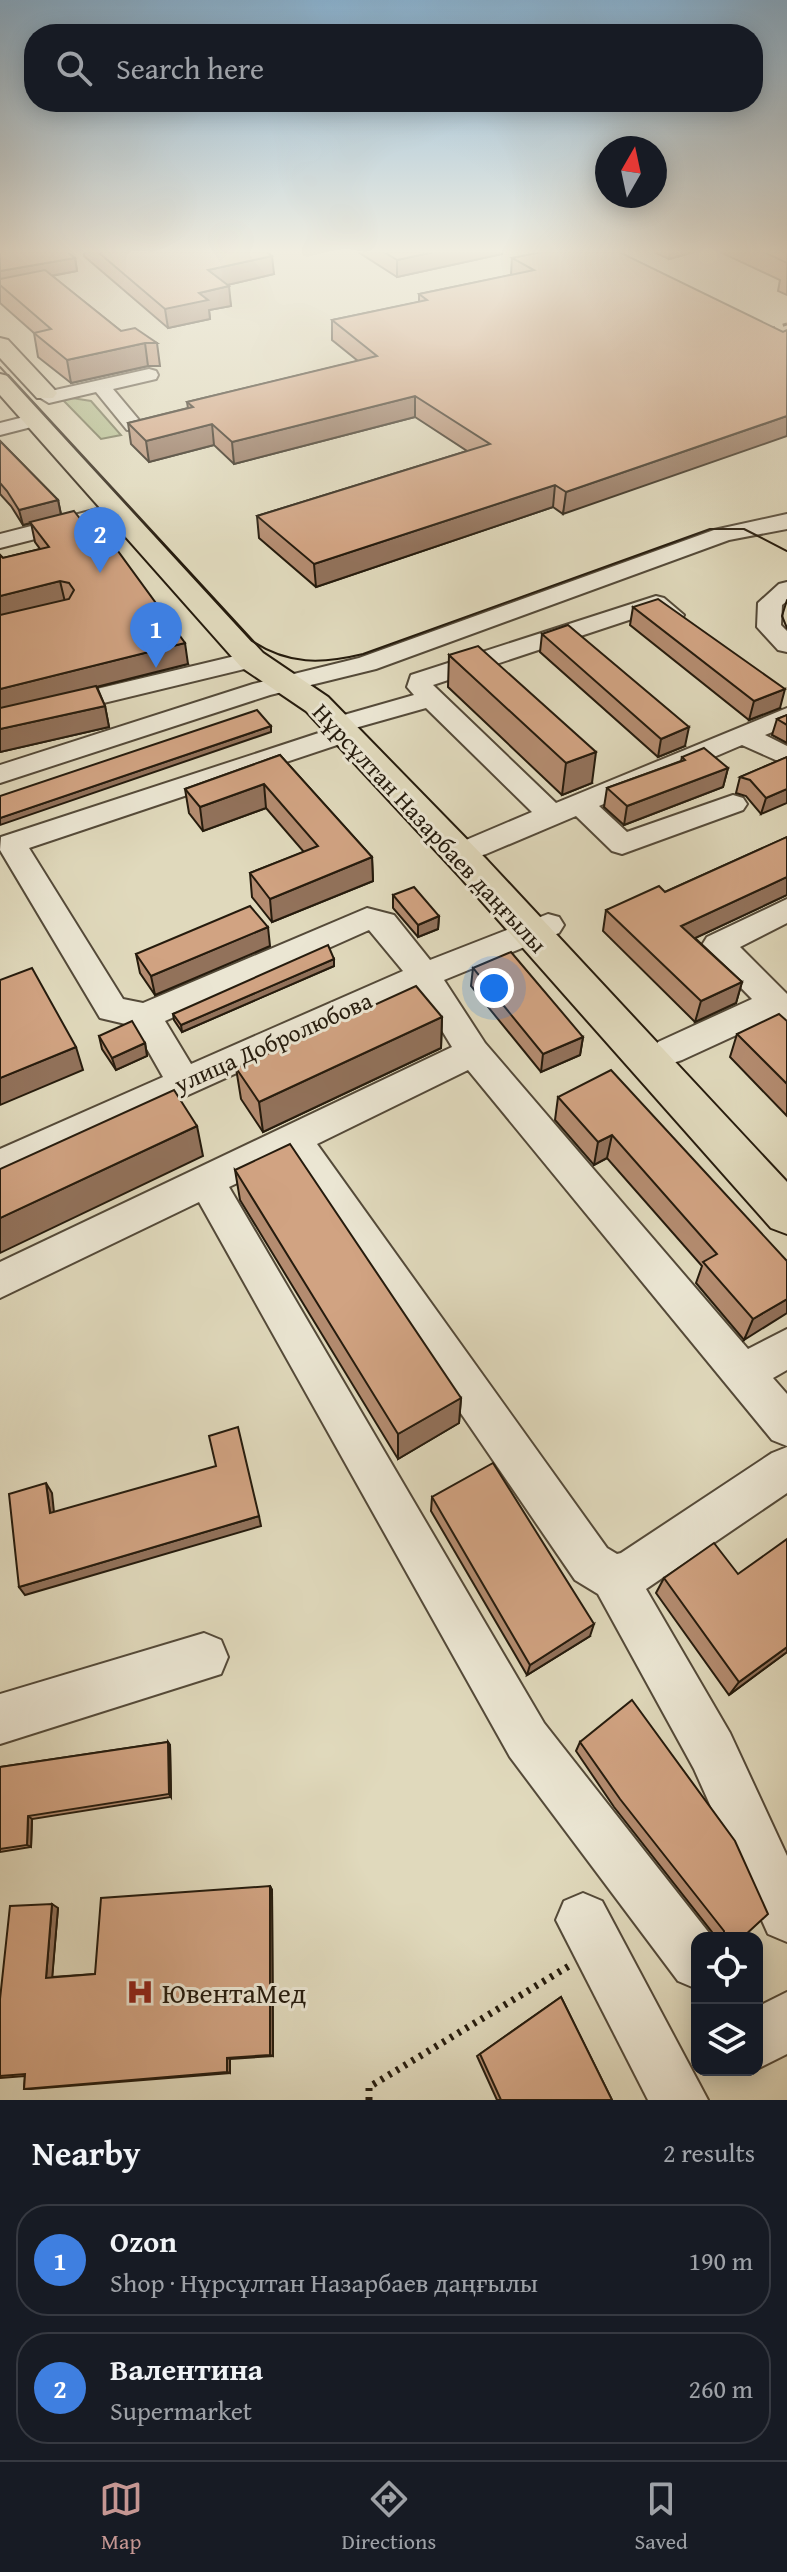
<!DOCTYPE html>
<html lang="en">
<head>
<meta charset="utf-8">
<style>
  :root { --surface:#171b24; --page:#20242c; --text:#f1f3f6; --muted:#9ea1a6; --line:#363941; --accent:#c59692 }
  body { margin:0; font-family:"Gentium Book Plus",serif; background:var(--page); color:var(--text) }
  .controls { position:absolute; right:24px; bottom:24px; display:grid; overflow:hidden; border-radius:16px; box-shadow:0 4px 20px #0003 }
  .controls button { width:72px; height:72px; display:grid; place-items:center; padding:0; border:0; border-bottom:2px solid var(--line); background:var(--surface); color:var(--text); font:40px sans-serif }
  .compass { position:absolute; left:595px; top:136px; width:72px; height:72px; border-radius:50%; background:var(--surface); box-shadow:0 4px 20px #0003; rotate:9deg }
  .you { position:absolute; left:494px; top:988px; width:28px; height:28px; margin:-20px; border:6px solid #fff; border-radius:50%; background:#1a73e8; box-shadow:0 0 0 12px #1a73e833 }
  .badge { display:grid; place-items:center; width:52px; height:52px; border-radius:50%; background:var(--accent); color:#fff; font-size:26px; font-weight:700 }
  .pin { position:absolute; translate:-50% -66px; filter:drop-shadow(0 2px 4px #0008) }
  .pin::after { content:''; position:absolute; top:42px; width:28px; height:24px; background:inherit; clip-path:polygon(0 0,100% 0,50% 100%) }
  .list { margin:0; padding:0; list-style:none }
  h2 { display:flex; justify-content:space-between; align-items:center; height:104px; margin:0; padding:0 32px; font-size:34px }
  h2 small { font-size:26px; font-weight:400; color:var(--muted) }
  .list li { display:grid; grid-template-columns:52px 1fr auto; gap:24px; align-items:center; box-sizing:border-box; height:112px; margin:0 16px 16px; padding:0 16px; border:2px solid var(--line); border-radius:32px }
  .list b { display:block; font-size:30px; white-space:nowrap }
  .list p { margin:0; font-size:26px; white-space:nowrap; color:var(--muted) }
  .list em { font-size:26px; font-style:normal; color:var(--muted) }
  .icon { flex:none; width:44px; height:44px; fill:none; stroke:currentColor; stroke-width:2; stroke-linecap:round; stroke-linejoin:round }
  .map { position:relative; flex:none; width:787px; height:2100px; overflow:hidden }
  .search { position:absolute; background:var(--surface); box-shadow:0 4px 20px #0003; left:24px; right:24px; top:24px; height:88px; display:flex; align-items:center; gap:20px; box-sizing:border-box; padding:0 28px; border-radius:32px; color:var(--muted); font-size:30px }
  .sheet { height:360px; background:var(--surface) }
  nav { display:flex; justify-content:space-around; align-items:center; box-sizing:border-box; height:112px; border-top:2px solid var(--line); background:var(--surface); font-size:22px; color:var(--muted) }
  nav a { display:grid; justify-items:center; gap:4px }
  nav .on { color:var(--accent) }
  .map>svg:first-child { display:block }
  .green { fill:#b3bf8f; stroke:#6c6d4e; stroke-width:2 }
  .lines { fill:none; stroke-linecap:round; stroke-linejoin:round }
  .minor-casing { stroke:#544a39; stroke-width:4 }
  .major-casing { stroke:#251b0d; stroke-width:4 }
  .path { stroke:#251b0d; stroke-width:7; stroke-dasharray:3 6; stroke-linecap:butt }
  .minor { fill:#ebe6d3; fill-rule:evenodd }
  .major { fill:#e0d9bc; fill-rule:evenodd }
  .tram { stroke:#251b0d; stroke-width:2 }
  .rail { stroke:#251b0d; stroke-width:3; stroke-dasharray:8 8; stroke-linecap:butt }
  .wall { fill:#b48c70; stroke:#251b0d; stroke-width:2 }
  .shaded-wall { fill:#92725b; stroke:#251b0d; stroke-width:2 }
  .building { fill:#d1a382; stroke:#251b0d; stroke-width:2 }
  .labels { text-anchor:middle; dominant-baseline:central; stroke-width:6; stroke-linejoin:round; paint-order:stroke }
  .street-label { font-size:24px; fill:#251b0d; stroke:#ebe6d3 }
  .near-poi-label { font-size:28px; fill:#251b0d; stroke:#ebe6d3; text-anchor:start }
</style>
</head>
<body>
<div class="map">
<svg width="787" height="2100" viewBox="0 0 787 2100">
  <rect width="100%" height="100%" fill="#e0d9bc"/>
  <filter id="stains"><feTurbulence type="fractalNoise" baseFrequency=".0025" numOctaves="4"/><feColorMatrix values="0 0 0 0 .2 0 0 0 0 .09 0 0 0 0 .02 0 0 0 .5 -.17"/></filter>
  <radialGradient id="worn" r=".72"><stop offset=".6" stop-color="#630" stop-opacity="0"/><stop offset="1" stop-color="#630" stop-opacity=".3"/></radialGradient>
  <path class="green" d="M72 398 91 401 121 435 101 439 63 400Z"/>
  <g class="lines">
    <g class="minor-casing">
      <g id="minor">
        <path d="M149 369 156 371 158 375 156 379 113 389 144 426 141 430H127L96 392 49 403 39 397 42 393Z"/>
        <path d="M36 414 43 416 46 420 43 424 0 435V423Z"/>
        <path d="M117 504 128 511 125 516 0 548V534Z"/>
        <path d="M787 514V529L729 540 376 669 270 695 0 783V765L253 684 359 658 714 530Z"/>
        <path d="M787 582V601L782 605 781 625 787 631V652L778 650 757 627 758 603 779 584Z"/>
        <path d="M656 596 664 598 684 615 681 620H663L653 612 433 685 556 803 787 708V726L765 735 787 746V765L742 745 599 806 627 832 733 795 743 798 747 804 743 810 622 854 612 851 576 816 486 854 476 857 466 854 461 847 466 840 532 812 426 708 355 728 358 733 355 739 29 848 123 999 143 1003 367 908 394 915 430 960 548 914 559 917 564 925 559 933 444 980 485 1043 748 1349 787 1329V1370L773 1378 787 1394V1446L772 1440 468 1070 317 1144 607 1548 617 1554 621 1553 772 1453 787 1447V1493L646 1589 730 1733 787 1856V1942L768 1934 694 1769 598 1594 575 1580 287 1159 229 1187 544 1723 713 1938H697V1989L678 1981 510 1757 199 1202 0 1298V1262L452 1047 418 991 0 1180V1149L163 1077 134 1026 100 1018 0 850 1 837 343 725 340 721 344 715 414 695 407 687 411 675ZM369 930 403 971 191 1064 165 1021Z"/>
        <path d="M252 652 261 655 265 660 261 665 0 728V712Z"/>
        <path d="M787 899V923L740 947 787 994V1026L771 1019 682 1060 670 1064 658 1060 653 1051 658 1042 752 999 707 953 702 945 707 937Z"/>
        <path d="M204 1633 221 1640 228 1657 221 1674 0 1744V1694Z"/>
        <path d="M583 1893 602 1901 708 2100H648L556 1920 564 1901Z"/>
        <path d="M787 1992V2054L757 2069V2007Z"/>
      </g>
    </g>
    <g class="major-casing">
      <g id="major">
        <path d="M0 338 8 340 53 388 57 393 53 398H37L0 358Z"/>
        <path d="M0 374 8 376 263 653 328 697 487 860 787 1182V1234L771 1228 461 878 306 711 241 667 0 395Z"/>
      </g>
    </g>
    <path class="path" d="M369 2100V2087L569 1966"/>
    <use href="#minor" class="minor"/>
    <use href="#major" class="major"/>
    <g class="tram">
      <path d="M0 367 252 641C288 665 322 664 363 654L710 529H744L787 551"/>
      <path d="M787 600 782 616 787 628"/>
    </g>
    <path class="rail" d="M752 334 787 324"/>
  </g>
  <g class="wall">
    <path d="M0 252 75 258 77 271 52 276 121 331 157 343 160 366H148L71 383 38 357 34 333 0 303Z"/>
    <path d="M84 252H267L274 274 227 285 231 306 209 310 210 319 168 328 84 256Z"/>
    <path d="M358 252H502V254L397 277Z"/>
    <path d="M619 252 563 514 553 507 316 587 259 538 257 516 467 451 415 417 234 464 214 445 149 462 131 444 128 423 188 408 187 402 358 361 332 340V320L419 302V294L511 275 512 258Z"/>
    <path d="M654 252H694L669 259Z"/>
    <path d="M720 252H787V295L778 291 780 280Z"/>
    <path d="M0 441 58 500 61 514 188 664 97 687 105 706 109 727 0 752V555L3 558 40 549 35 542 31 523 23 525 11 506 0 494Z"/>
    <path d="M633 607 780 708 749 720 630 625Z"/>
    <path d="M542 634 685 746 658 757 540 652Z"/>
    <path d="M449 655 592 783 562 795 448 687Z"/>
    <path d="M787 715V743L772 735 777 719Z"/>
    <path d="M280 755 372 857 373 881 272 922 252 897 250 873 304 852 266 808 203 831 189 813 185 789Z"/>
    <path d="M682 757 728 768 723 787 624 825 604 807 607 788 681 761Z"/>
    <path d="M787 757 761 814 746 796 736 793 740 777Z"/>
    <path d="M787 837V895L695 938 742 982 736 1003 695 1022 603 931 606 910 665 892Z"/>
    <path d="M393 895 439 916 438 929 418 937 393 908Z"/>
    <path d="M270 946 155 995 140 973 136 954Z"/>
    <path d="M334 959V966L182 1032 174 1020 173 1014Z"/>
    <path d="M473 968 583 1037 580 1055 541 1072 471 986Z"/>
    <path d="M442 1017 441 1048 263 1132 241 1099 236 1068Z"/>
    <path d="M787 1021V1116L730 1057 737 1034Z"/>
    <path d="M99 1036 145 1043 147 1056 116 1070 102 1049Z"/>
    <path d="M558 1097 787 1261 744 1340 696 1283 702 1266 607 1158 594 1165 555 1120Z"/>
    <path d="M235 1170 461 1398 459 1423 398 1459 240 1200Z"/>
    <path d="M432 1497 590 1636 527 1675 431 1511Z"/>
    <path d="M664 1578 787 1652 729 1695 656 1593Z"/>
    <path d="M168 1742 170 1745 171 1797 32 1819 31 1847 0 1852V1767Z"/>
    <path d="M580 1742 742 1938H711L715 1936 614 1807 576 1751Z"/>
    <path d="M270 1886 272 1890 273 2056 230 2059V2073L31 2089H24L25 2076 0 2078V1999L58 1908 52 1977 95 1974Z"/>
    <path d="M561 1997 612 2100H497L477 2056Z"/>
  </g>
  <g class="shaded-wall">
    <path d="M434 252H502V254L397 277V260Z"/>
    <path d="M670 252H694L669 259Z"/>
    <path d="M272 256 274 274 210 289 208 270Z"/>
    <path d="M75 258 77 271 0 285V271Z"/>
    <path d="M229 286 231 306 209 310 210 319 168 328 165 309 199 293Z"/>
    <path d="M145 343 148 366 71 383 67 360Z"/>
    <path d="M415 396V417L234 464 232 442Z"/>
    <path d="M787 416V436L563 514 566 492Z"/>
    <path d="M212 424 214 445 149 462 146 441Z"/>
    <path d="M555 485 553 507 316 587 314 564Z"/>
    <path d="M58 500 61 515 23 525 19 510Z"/>
    <path d="M60 581 65 602 0 618V596Z"/>
    <path d="M185 643 188 664 0 711V689Z"/>
    <path d="M785 689 780 708 749 720 754 701Z"/>
    <path d="M105 706 109 727 0 752V729Z"/>
    <path d="M271 726V732L0 825V818Z"/>
    <path d="M689 727 685 746 658 757 661 739Z"/>
    <path d="M596 752 592 783 562 795 566 763Z"/>
    <path d="M728 768 723 787 624 825 627 806Z"/>
    <path d="M264 784 266 808 203 831 200 807Z"/>
    <path d="M787 789V803L761 814 766 798Z"/>
    <path d="M372 857 373 881 272 922 270 899Z"/>
    <path d="M787 877V895L676 947 681 926Z"/>
    <path d="M439 916 438 929 418 937V925Z"/>
    <path d="M268 927 270 946 155 995 151 976Z"/>
    <path d="M334 959V966L182 1032 181 1025Z"/>
    <path d="M742 982 736 1003 695 1022 701 1001Z"/>
    <path d="M442 1017 441 1048 263 1132 259 1102Z"/>
    <path d="M583 1037 580 1055 541 1072 543 1054Z"/>
    <path d="M145 1043 147 1056 116 1070 112 1058Z"/>
    <path d="M76 1047 83 1070 0 1105V1078Z"/>
    <path d="M197 1126 203 1156 0 1253V1218Z"/>
    <path d="M612 1135 607 1158 594 1165 598 1142Z"/>
    <path d="M787 1299V1313L744 1340 753 1319Z"/>
    <path d="M461 1398 459 1423 398 1459V1434Z"/>
    <path d="M46 1483 52 1493 55 1522 50 1513Z"/>
    <path d="M259 1516 261 1526 25 1595 19 1587Z"/>
    <path d="M594 1624 590 1636 527 1675 530 1665Z"/>
    <path d="M787 1647V1652L729 1695 739 1682Z"/>
    <path d="M168 1742 170 1745 171 1797 169 1794Z"/>
    <path d="M28 1816 32 1819 31 1847 27 1845Z"/>
    <path d="M270 1886 272 1890 273 2056 270 2055Z"/>
    <path d="M52 1904 58 1908 52 1980 46 1978Z"/>
    <path d="M227 2058 230 2059V2073L227 2072Z"/>
  </g>
  <g class="building">
    <path d="M0 252H67L75 258 0 271Z"/>
    <path d="M98 252H267L272 256 208 270 229 286 199 293 208 300 165 309Z"/>
    <path d="M384 252H434L397 260Z"/>
    <path d="M542 252H619L783 332 787 330V416L566 492 555 485 314 564 257 516 490 444 415 396 232 442 212 424 146 441 128 423 193 407 187 402 377 356 332 320 427 300 419 294 534 270 512 258Z"/>
    <path d="M764 252H787V263Z"/>
    <path d="M45 270 121 331 135 328 157 343H145L67 360 34 333 51 329 0 285V279Z"/>
    <path d="M0 441 58 500 19 510 7 491 0 483Z"/>
    <path d="M74 511 93 535 104 532 185 643 0 689V615L69 599 74 590 69 583 60 581 0 596V555L3 558 49 547 30 522Z"/>
    <path d="M658 599 785 689 754 701 633 607Z"/>
    <path d="M568 625 689 727 661 739 542 634Z"/>
    <path d="M478 646 596 752 566 763 449 655Z"/>
    <path d="M96 686 105 706 0 729V708Z"/>
    <path d="M257 710 271 726 0 818V796Z"/>
    <path d="M787 715V725L777 719Z"/>
    <path d="M704 748 728 768 627 806 607 788 685 760 682 757Z"/>
    <path d="M280 755 372 857 270 899 250 873 318 846 264 784 200 807 185 789Z"/>
    <path d="M787 757V789L766 798 750 780 740 777Z"/>
    <path d="M787 837V877L681 926 742 982 701 1001 606 910 659 886 665 892Z"/>
    <path d="M414 887 439 916 418 925 393 895Z"/>
    <path d="M250 906 268 927 151 976 136 954Z"/>
    <path d="M328 945 334 959 181 1025 173 1014Z"/>
    <path d="M511 952 583 1037 543 1054 473 968Z"/>
    <path d="M32 968 76 1047 0 1078V980Z"/>
    <path d="M416 986 442 1017 259 1102 236 1068Z"/>
    <path d="M779 1014 787 1021V1084L737 1034Z"/>
    <path d="M132 1021 145 1043 112 1058 99 1036Z"/>
    <path d="M611 1070 787 1261V1299L753 1319 703 1262 717 1254 612 1135 598 1142 558 1097Z"/>
    <path d="M174 1090 197 1126 0 1218V1169Z"/>
    <path d="M290 1144 461 1398 398 1434 235 1170Z"/>
    <path d="M238 1427 259 1516 19 1587 9 1494 46 1483 50 1513 216 1466 209 1436Z"/>
    <path d="M493 1463 594 1624 530 1665 432 1497Z"/>
    <path d="M787 1539V1647L739 1682 664 1578 714 1543 738 1574Z"/>
    <path d="M632 1700 735 1841 768 1914 742 1938H715L714 1936 724 1935V1931L620 1799 580 1742Z"/>
    <path d="M168 1742 169 1794 28 1816 27 1845 0 1849V1767Z"/>
    <path d="M270 1886V2055L227 2058V2072L24 2089 25 2074 0 2076V1999L10 1906 52 1904 46 1978 95 1974 101 1898Z"/>
    <path d="M561 1997 612 2100H501L480 2054Z"/>
  </g>
  <linearGradient id="sky" x2="0" y2="1"><stop stop-color="#89b5d6"/><stop offset="0.46" stop-color="#f1eee1"/><stop offset="1" stop-color="#f1eee1" stop-opacity="0"/></linearGradient>
  <rect width="787" height="546" fill="url(#sky)"/>
  <defs>
    <g id="hospital-bare" transform="scale(2.16)"><path d="M-5-5h3v3.5h4V-5h3V5h-3V1.5h-4V5h-3Z" fill="#8f2418" stroke="#ebe6d3" stroke-width="2.5" paint-order="stroke"/></g>
  </defs>
  <g fill-rule="evenodd">
    <use href="#hospital-bare" x="140" y="1992"/>
  </g>
  <g class="labels">
    <g class="street-label">
      <text transform="translate(430 828) rotate(47)">Нұрсұлтан Назарбаев даңғылы</text>
      <text transform="translate(273 1042) rotate(-24)">улица Добролюбова</text>
    </g>
    <g class="near-poi-label">
      <text x="162" y="1992">ЮвентаМед</text>
    </g>
  </g>
  <rect width="100%" height="100%" filter="url(#stains)"/>
  <rect width="100%" height="100%" fill="url(#worn)"/>
</svg>
<div class="controls">
<button><svg class="icon" aria-label="locate" viewBox="0 0 24 24"><circle cx="12" cy="12" r="6"/><path d="M12 2v4M12 18v4M2 12h4M18 12h4"/></svg></button>
<button><svg class="icon" aria-label="layers" viewBox="0 0 24 24"><path d="M12 4l9 5-9 5-9-5zM3 14l9 5 9-5"/></svg></button>
</div>
<svg class="compass" viewBox="-18 -18 36 36"><path d="M0-13l5 13h-10z" fill="#e53935"/><path d="M0 13l5-13h-10z" fill="#9ea1a6"/></svg>
<div class="you"></div>
<div class="pin badge" style="left:156px;top:668px;background:#3f7fe0">1</div>
<div class="pin badge" style="left:100px;top:573px;background:#3f7fe0">2</div>
<div class="search"><svg class="icon" aria-label="search" viewBox="0 0 24 24"><circle cx="10" cy="10" r="6"/><path d="M15 15l6 6"/></svg>Search here</div>
</div>
<section class="sheet">
<h2>Nearby<small>2 results</small></h2>
<ul class="list">
<li><span class="badge" style="background:#3f7fe0">1</span><div><b>Ozon</b><p>Shop · Нұрсұлтан Назарбаев даңғылы</p></div><em>190 m</em></li>
<li><span class="badge" style="background:#3f7fe0">2</span><div><b>Валентина</b><p>Supermarket</p></div><em>260 m</em></li>
</ul>
</section>
<nav>
<a class="on"><svg class="icon" aria-label="map" viewBox="0 0 24 24"><path d="M3 6l6-2 6 2 6-2v14l-6 2-6-2-6 2zM9 4v14M15 6v14"/></svg>Map</a>
<a><svg class="icon" aria-label="directions" viewBox="0 0 24 24"><path d="M12 3l9 9-9 9-9-9zM9 14v-3h6M13 9l2 2-2 2"/></svg>Directions</a>
<a><svg class="icon" aria-label="saved" viewBox="0 0 24 24"><path d="M7 4h10v16l-5-4-5 4z"/></svg>Saved</a>
</nav>
</body>
</html>
